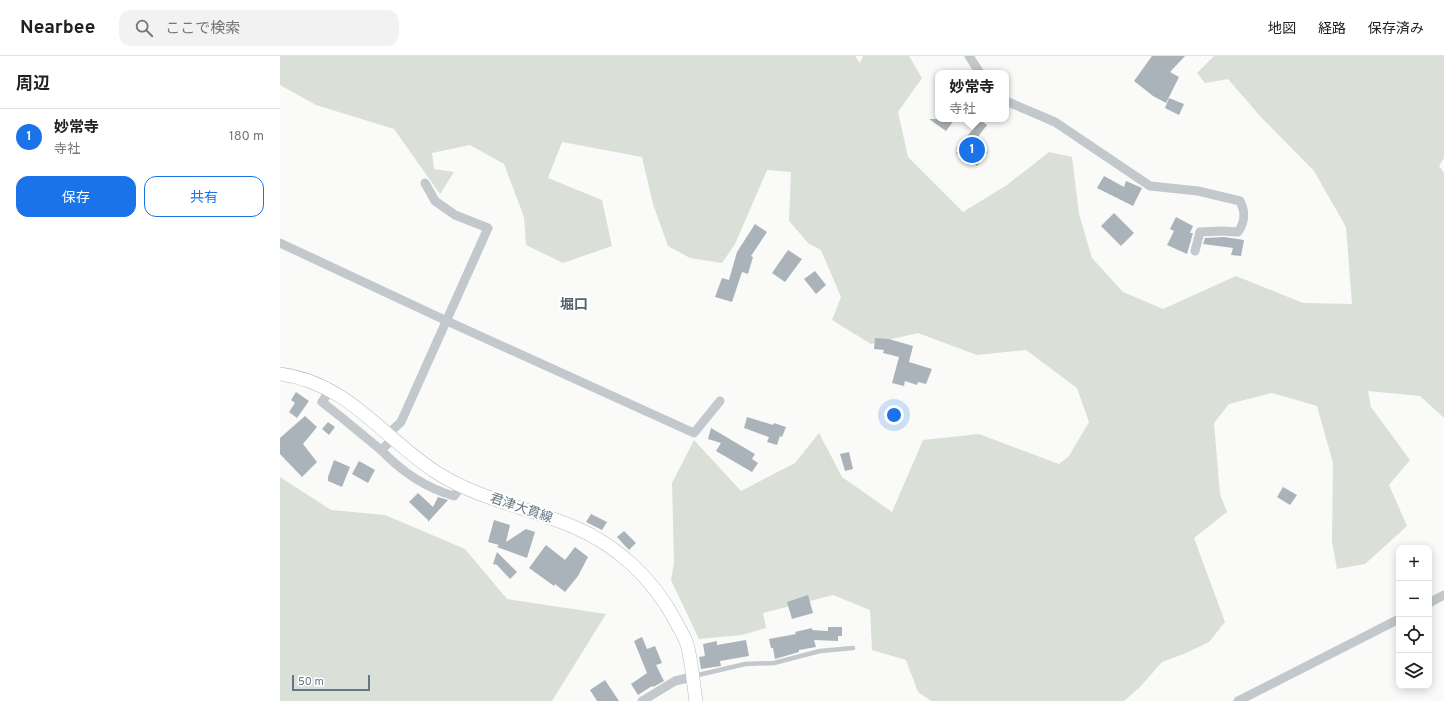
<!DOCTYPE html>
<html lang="ja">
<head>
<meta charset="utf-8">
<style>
  :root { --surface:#fff; --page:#f2f2f2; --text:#202124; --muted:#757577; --line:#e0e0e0; --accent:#1a73e8 }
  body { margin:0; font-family:Overpass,"Noto Sans JP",sans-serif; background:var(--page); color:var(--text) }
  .controls { position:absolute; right:12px; bottom:12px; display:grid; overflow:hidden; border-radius:8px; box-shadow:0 2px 10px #0003 }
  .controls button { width:36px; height:36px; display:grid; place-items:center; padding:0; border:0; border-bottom:1px solid var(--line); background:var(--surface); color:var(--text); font:20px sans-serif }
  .scale { position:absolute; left:12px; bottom:10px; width:78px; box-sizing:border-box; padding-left:4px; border:2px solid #657683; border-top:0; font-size:11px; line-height:14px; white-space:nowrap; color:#657683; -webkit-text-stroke:3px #fff; paint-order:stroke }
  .you { position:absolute; left:614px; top:359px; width:14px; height:14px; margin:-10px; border:3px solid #fff; border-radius:50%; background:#1a73e8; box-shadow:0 0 0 6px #1a73e833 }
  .badge { display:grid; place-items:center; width:26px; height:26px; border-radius:50%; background:var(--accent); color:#fff; font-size:13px; font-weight:700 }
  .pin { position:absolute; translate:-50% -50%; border:2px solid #fff; box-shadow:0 1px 4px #0006 }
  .popup { position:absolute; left:655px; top:14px; width:74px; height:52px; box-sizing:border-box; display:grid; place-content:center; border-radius:8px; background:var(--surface); filter:drop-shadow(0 1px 3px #0005); font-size:13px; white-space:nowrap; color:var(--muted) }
  .popup b { font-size:15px; color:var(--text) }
  .popup::after { content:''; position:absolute; left:50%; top:100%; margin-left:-8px; border:8px solid transparent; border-top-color:var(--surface) }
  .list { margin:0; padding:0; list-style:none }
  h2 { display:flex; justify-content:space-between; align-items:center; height:52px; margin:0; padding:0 16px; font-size:17px }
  h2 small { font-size:13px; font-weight:400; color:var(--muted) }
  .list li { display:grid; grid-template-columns:26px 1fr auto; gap:12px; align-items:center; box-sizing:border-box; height:56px; padding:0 16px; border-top:1px solid var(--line) }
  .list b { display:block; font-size:15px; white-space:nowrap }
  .list p { margin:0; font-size:13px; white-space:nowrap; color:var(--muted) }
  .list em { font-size:13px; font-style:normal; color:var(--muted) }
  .actions { display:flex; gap:8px; padding:12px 16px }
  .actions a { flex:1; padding:9px 0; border:1px solid var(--accent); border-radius:12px; text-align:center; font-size:14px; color:var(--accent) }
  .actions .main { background:var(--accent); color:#fff }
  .icon { flex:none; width:22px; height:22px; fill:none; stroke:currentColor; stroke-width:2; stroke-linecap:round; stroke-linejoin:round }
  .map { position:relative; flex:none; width:1164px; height:645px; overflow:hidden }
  header { display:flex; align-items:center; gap:24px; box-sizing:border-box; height:56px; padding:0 20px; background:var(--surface); border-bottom:1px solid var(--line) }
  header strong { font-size:19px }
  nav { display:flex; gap:22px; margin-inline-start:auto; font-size:14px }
  .search { width:280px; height:36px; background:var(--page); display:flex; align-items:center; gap:10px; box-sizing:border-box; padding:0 14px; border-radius:12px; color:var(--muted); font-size:15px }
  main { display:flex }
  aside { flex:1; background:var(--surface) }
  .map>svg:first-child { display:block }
  .green { fill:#dadfd7 }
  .building { fill:#aab3b9 }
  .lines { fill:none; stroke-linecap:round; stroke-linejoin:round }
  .secondary-casing { stroke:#b3babf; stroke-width:14 }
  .service { stroke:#c3c8cc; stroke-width:4.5 }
  .minor { stroke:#c3c8cc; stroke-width:9 }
  .secondary { stroke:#fff; stroke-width:13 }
  .labels { text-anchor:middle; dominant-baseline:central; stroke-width:4; stroke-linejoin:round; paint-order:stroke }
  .street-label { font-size:13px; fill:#657683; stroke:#fff }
  .neighbourhood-label { font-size:14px; font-weight:bold; fill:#57646e; stroke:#fff }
</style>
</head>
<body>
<header>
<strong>Nearbee</strong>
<div class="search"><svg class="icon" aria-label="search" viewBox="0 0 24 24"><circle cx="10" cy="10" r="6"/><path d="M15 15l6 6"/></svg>ここで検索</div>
<nav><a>地図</a><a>経路</a><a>保存済み</a></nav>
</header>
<main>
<aside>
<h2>周辺<small></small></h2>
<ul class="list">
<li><span class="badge">1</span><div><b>妙常寺</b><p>寺社</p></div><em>180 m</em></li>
</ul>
<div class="actions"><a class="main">保存</a><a>共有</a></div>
</aside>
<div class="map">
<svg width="1164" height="645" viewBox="0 0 1164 645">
  <rect width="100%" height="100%" fill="#fafaf8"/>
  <g class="green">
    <path d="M0 0H575L580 7 583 0H629L642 22 618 56 628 101 683 156 727 129 769 96 792 101 799 158 812 202 843 236 883 253 956 220 1023 247 1072 248 1066 171 1034 115 980 60 948 23 925 27 917 17 934 0H1164V102L1159 110 1164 117V362L1140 340 1088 335 1091 351 1130 404 1109 429 1127 470 1085 508 1057 513 1052 486 1053 407 1037 350 992 337 949 348 934 367 940 438 947 456 914 482 945 566 929 586 906 597 882 606 860 631 844 645H651L638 636 626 604 592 594 590 554 553 539 483 557 486 572 462 579 419 583 391 524 394 507 392 427 414 384 461 435 515 407 539 377 562 421 612 456 643 384 699 378 779 408 789 400 809 366 797 332 746 294 697 299 638 277 591 288 552 264 561 241 541 194 529 188 509 165 511 116 487 114 455 188 442 207 410 202 388 190 373 148 362 101 282 86 268 122 322 144 332 190 283 207 246 189 244 161 224 108 190 89 152 97 154 113 174 116 160 138 114 73 36 49 0 29Z"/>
    <path d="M0 421 51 454 105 459 185 493 227 543 326 558 272 645H0Z"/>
  </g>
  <g class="building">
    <path d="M872 0H905L890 16 899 21 886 47 873 40 854 25Z"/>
    <path d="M889 42 904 48 899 59 885 52Z"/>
    <path d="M649 63H675L666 75Z"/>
    <path d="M696 63H699L707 69 697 82 705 89 703 92 708 96 697 110 691 105 689 107 676 97 678 94 676 93 695 71 692 68Z"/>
    <path d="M824 120 844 131 846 125 862 132 853 150 817 132Z"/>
    <path d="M834 157 854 177 841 190 821 170Z"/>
    <path d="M896 161 913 170 910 177H913L907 198 887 189 894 175 890 173Z"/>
    <path d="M475 168 487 176 471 200 473 201 468 218 462 216 452 246 435 241 442 222 449 224 457 196Z"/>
    <path d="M944 181 964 184 961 200 951 199 953 192 923 188 925 182Z"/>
    <path d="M508 194 522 203 505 226 492 217Z"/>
    <path d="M535 215 546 229 536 238 524 223Z"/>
    <path d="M595 282 609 283 633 290 629 306 652 313 646 328 638 326 637 329 625 325 624 330 612 327 619 301 603 297 604 294 594 293Z"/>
    <path d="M16 336 29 345 17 362 9 356 15 347 11 344Z"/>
    <path d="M25 360 37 371 23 388 37 406 22 421 0 398V382Z"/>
    <path d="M467 361 493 369 494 367 506 371 502 381 500 380 497 389 487 386 489 381 464 372Z"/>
    <path d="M48 366 55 371 49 379 42 373Z"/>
    <path d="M431 372 475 398 472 403 478 407 472 416 436 395 441 387 428 383Z"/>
    <path d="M569 396 573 413 565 415 560 398Z"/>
    <path d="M54 404 70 411 62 431 48 425V421Z"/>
    <path d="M79 405 95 414 88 427 72 418Z"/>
    <path d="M1003 431 1017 439 1010 449 997 441Z"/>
    <path d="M138 437 153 451 158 441 168 444 148 466V464L129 446Z"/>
    <path d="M311 458 327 466 322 474 306 466Z"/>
    <path d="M214 464 230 469 226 486 246 473 255 476 247 502 217 491 219 489 208 486Z"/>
    <path d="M344 475 356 487 349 494 337 481Z"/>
    <path d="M266 489 285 504 295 491 308 501 298 520 285 536 275 528 274 530 249 512Z"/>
    <path d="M217 496 237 516 230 523 217 509 213 508Z"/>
    <path d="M528 539 533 557 512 563 507 546Z"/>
    <path d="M548 571H562V580H558V585L534 584 536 591 519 594V596L495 603 493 592H491L489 583 516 578 515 576 532 572V574L548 575Z"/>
    <path d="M362 581 367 593 375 590 382 607 376 609 384 625 373 631 372 630 358 639 351 628 367 617 354 585Z"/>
    <path d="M466 584 469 600 440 605 441 610 421 613 419 601 425 600 423 588 437 585V589Z"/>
    <path d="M325 624 339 645H317L310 634Z"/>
  </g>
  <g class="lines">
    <g class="secondary-casing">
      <path id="secondary" d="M0 318C70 327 104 384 159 418 201 444 250 452 294 471 337 489 373 523 395 564 399 572 404 580 407 588 412 606 413 626 416 645"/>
    </g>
    <path class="service" d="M414 620 465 608 494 607 540 595 573 592"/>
    <g class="minor">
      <path d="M689 0 700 17"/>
      <path d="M726 45 775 66 870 130 918 135 960 145C966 157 965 166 958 176L942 175 920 176 915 195"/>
      <path d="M0 187 167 265 414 377 440 345"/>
      <path d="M50 334 42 346 61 361 101 394 113 383"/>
      <path d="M108 378 121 366 208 172 175 159 155 145 145 127"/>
      <path d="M101 394C121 415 146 432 174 440L182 430"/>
      <path d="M1149 547 1164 539"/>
      <path d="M362 645 395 625 412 621"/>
      <path d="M958 645 1119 563"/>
    </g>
    <use href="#secondary" class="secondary"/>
  </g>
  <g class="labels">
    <g class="street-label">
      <text transform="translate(241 453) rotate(19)">君津大貫線</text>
    </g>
    <g class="neighbourhood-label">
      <text x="294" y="249">堀口</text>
    </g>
  </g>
</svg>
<div class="controls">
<button>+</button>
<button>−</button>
<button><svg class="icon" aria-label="locate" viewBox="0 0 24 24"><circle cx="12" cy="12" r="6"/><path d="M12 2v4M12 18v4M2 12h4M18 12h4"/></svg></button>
<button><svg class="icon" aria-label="layers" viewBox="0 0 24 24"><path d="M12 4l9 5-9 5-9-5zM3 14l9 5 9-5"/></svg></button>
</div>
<div class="scale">50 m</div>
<div class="you"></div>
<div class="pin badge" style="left:692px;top:94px">1</div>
<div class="popup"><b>妙常寺</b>寺社</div>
</div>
</main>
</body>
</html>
